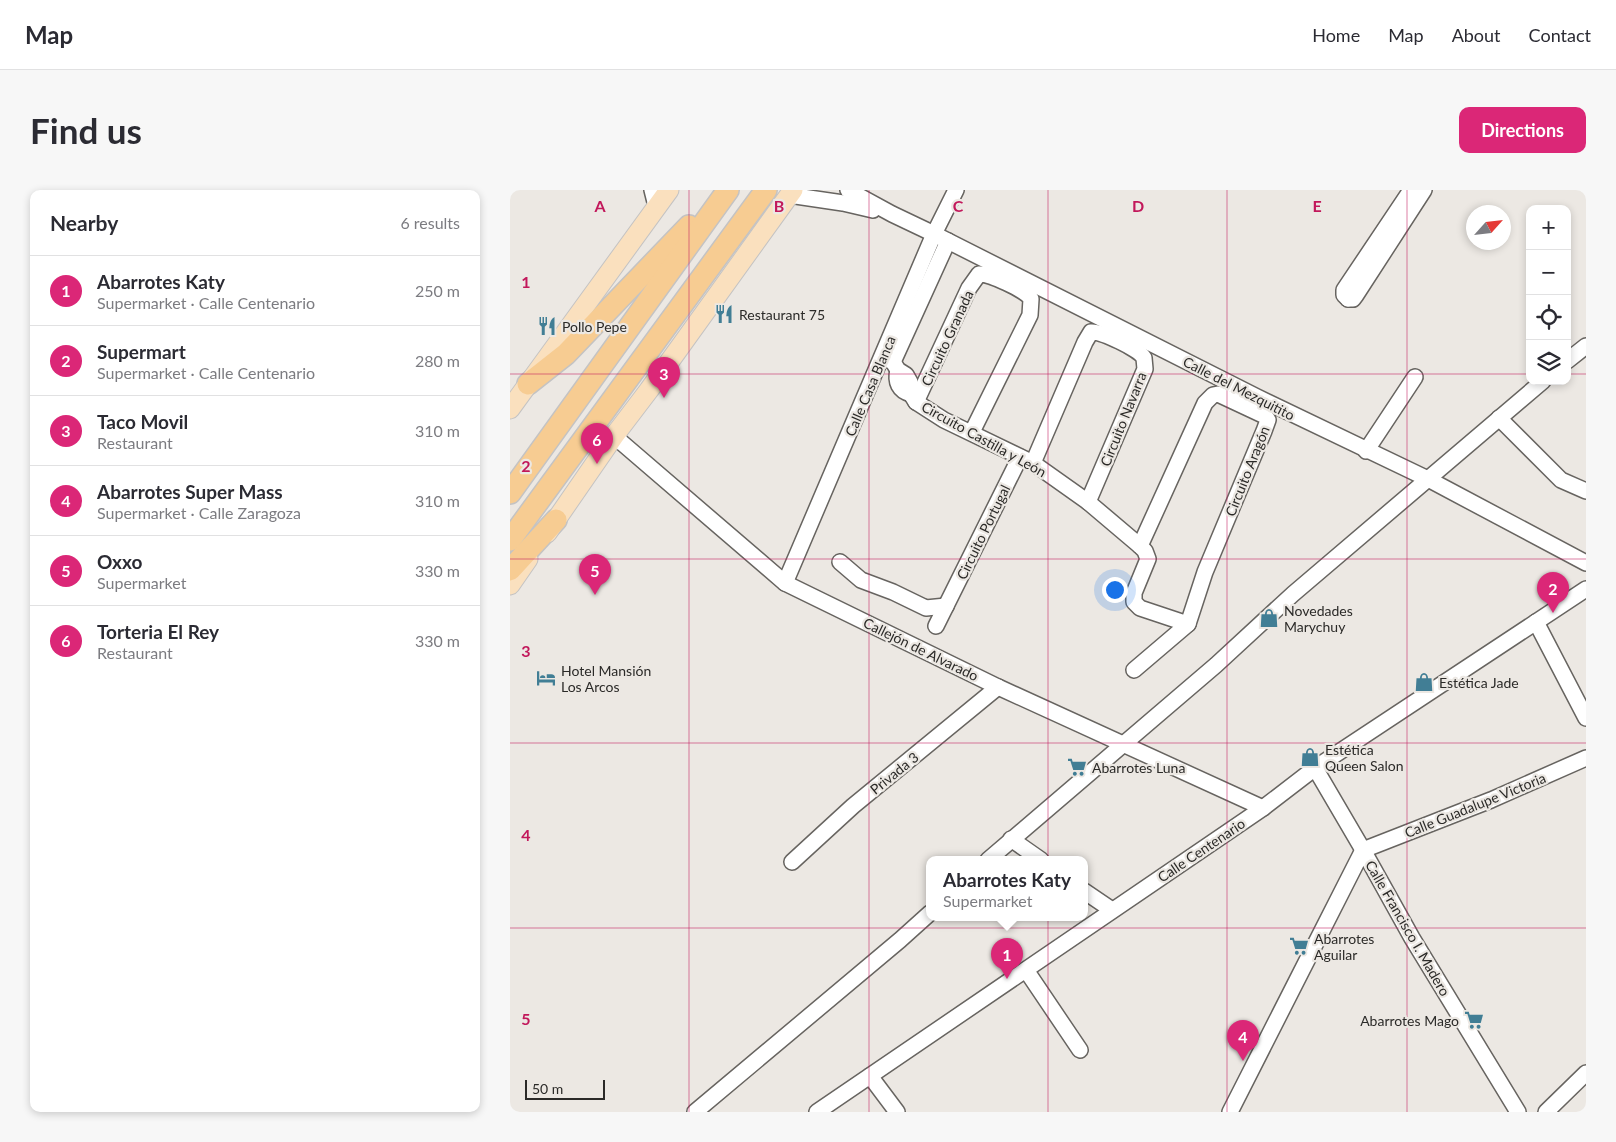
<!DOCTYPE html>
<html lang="en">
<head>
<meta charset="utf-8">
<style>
  :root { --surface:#fff; --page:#f7f7f7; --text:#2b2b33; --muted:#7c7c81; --line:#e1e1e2; --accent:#db2777 }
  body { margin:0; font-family:Lato,sans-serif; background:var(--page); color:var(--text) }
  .controls { position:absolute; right:15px; top:15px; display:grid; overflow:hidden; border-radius:10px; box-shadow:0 2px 8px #0003 }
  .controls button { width:45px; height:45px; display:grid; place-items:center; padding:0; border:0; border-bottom:1px solid var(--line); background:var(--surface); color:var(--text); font:25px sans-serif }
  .compass { position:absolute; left:956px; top:15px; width:45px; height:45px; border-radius:50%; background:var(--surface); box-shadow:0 2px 8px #0003; rotate:63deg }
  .scale { position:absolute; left:15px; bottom:12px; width:80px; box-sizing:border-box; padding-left:5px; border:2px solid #2b2a28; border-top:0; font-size:14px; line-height:18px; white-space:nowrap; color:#2b2a28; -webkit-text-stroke:4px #ece8e3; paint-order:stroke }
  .you { position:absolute; left:604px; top:399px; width:18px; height:18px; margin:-12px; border:4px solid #fff; border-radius:50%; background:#1a73e8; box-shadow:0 0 0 8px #1a73e833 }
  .badge { display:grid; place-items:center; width:32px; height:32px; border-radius:50%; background:var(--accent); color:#fff; font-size:16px; font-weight:700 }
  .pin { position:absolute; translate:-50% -41px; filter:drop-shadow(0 1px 2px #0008) }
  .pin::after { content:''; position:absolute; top:26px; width:18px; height:15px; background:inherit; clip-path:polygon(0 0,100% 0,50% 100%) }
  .popup { position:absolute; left:416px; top:666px; width:162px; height:65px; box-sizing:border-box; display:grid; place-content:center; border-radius:10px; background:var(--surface); filter:drop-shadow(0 1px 4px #0005); font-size:16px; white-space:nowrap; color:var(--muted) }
  .popup b { font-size:19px; color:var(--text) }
  .popup::after { content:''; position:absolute; left:50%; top:100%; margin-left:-10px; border:10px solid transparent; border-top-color:var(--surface) }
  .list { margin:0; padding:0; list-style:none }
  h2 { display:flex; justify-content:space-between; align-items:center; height:65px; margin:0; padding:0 20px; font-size:21px }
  h2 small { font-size:16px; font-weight:400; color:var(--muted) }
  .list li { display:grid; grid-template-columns:32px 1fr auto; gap:15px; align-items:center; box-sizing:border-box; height:70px; padding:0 20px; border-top:1px solid var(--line) }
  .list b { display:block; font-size:19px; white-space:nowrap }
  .list p { margin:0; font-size:16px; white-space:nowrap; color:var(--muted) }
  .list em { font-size:16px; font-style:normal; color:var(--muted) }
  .icon { flex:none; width:28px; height:28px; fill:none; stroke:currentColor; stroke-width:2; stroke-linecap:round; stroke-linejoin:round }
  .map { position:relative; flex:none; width:1076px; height:922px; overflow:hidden; border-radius:10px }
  header { display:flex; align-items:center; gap:30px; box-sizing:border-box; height:70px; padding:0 25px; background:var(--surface); border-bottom:1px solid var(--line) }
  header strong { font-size:24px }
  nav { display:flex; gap:28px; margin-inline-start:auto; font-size:18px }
  .intro { display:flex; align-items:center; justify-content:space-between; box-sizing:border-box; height:120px; padding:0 30px }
  h1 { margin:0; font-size:35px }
  .button { padding:12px 22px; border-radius:10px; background:var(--accent); color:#fff; font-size:18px; font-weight:700 }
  main { display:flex; gap:30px; padding:0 30px }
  aside { flex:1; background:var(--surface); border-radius:10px; box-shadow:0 2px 8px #0003 }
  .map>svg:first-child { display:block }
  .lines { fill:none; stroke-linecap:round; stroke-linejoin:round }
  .minor-casing { stroke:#676460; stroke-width:18 }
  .major-casing { stroke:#c4c3c3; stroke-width:21 }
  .highway-casing { stroke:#c4c3c3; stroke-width:24 }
  .minor { stroke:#fff; stroke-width:15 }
  .major { stroke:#fae0be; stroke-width:19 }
  .highway { stroke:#f7cc92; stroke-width:21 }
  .grid { fill:none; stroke:#c2185b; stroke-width:1; stroke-opacity:0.55 }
  .labels { text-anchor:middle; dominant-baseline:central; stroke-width:4.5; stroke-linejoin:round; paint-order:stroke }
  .poi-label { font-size:14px; fill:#2b2a28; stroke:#ece8e3; text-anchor:start }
  .street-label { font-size:14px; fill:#2b2a28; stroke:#ece8e3 }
  .grid-label { font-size:16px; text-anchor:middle; font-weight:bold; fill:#c2185b; stroke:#ece8e3; stroke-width:4.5; stroke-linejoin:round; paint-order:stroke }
</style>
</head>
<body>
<header>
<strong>Map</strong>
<nav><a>Home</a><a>Map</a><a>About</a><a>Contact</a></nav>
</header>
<div class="intro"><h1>Find us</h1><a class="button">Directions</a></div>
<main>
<aside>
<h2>Nearby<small>6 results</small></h2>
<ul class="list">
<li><span class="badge">1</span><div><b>Abarrotes Katy</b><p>Supermarket · Calle Centenario</p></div><em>250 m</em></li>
<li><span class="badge">2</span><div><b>Supermart</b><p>Supermarket · Calle Centenario</p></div><em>280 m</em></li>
<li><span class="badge">3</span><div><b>Taco Movil</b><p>Restaurant</p></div><em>310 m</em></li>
<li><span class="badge">4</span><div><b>Abarrotes Super Mass</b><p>Supermarket · Calle Zaragoza</p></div><em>310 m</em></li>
<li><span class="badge">5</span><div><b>Oxxo</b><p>Supermarket</p></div><em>330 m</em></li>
<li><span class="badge">6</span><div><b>Torteria El Rey</b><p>Restaurant</p></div><em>330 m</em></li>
</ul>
</aside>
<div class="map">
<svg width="1076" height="922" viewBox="0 0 1076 922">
  <rect width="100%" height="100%" fill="#ece8e3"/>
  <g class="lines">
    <g class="minor-casing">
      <g id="minor">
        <path d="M142 0 146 16"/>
        <path d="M338 0 382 24 424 44 747 207 918 289 1076 373"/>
        <path d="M279 5 333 13 363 20"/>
        <path d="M838 109H843L846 105 914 0"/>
        <path d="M838 109 834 105V100L901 0"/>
        <path d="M373 167 383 172 388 180 396 185 400 192 401 204 406 212 434 230 523 273 578 312 630 356 635 361 638 369 624 403V412L630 418 678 434"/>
        <path d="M1057 171 1076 156"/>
        <path d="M383 172 438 51"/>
        <path d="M388 180C385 192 389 201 401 204"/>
        <path d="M406 212 459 98 469 84C478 83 516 100 521 109L520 125 462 242"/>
        <path d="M989 228 1051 290 1076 301"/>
        <path d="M104 246 275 393 488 497 753 618"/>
        <path d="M856 261 905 187"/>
        <path d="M523 273 575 152 581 142C591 141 629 159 634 168L635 179 578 312"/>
        <path d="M330 372 351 390 383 402 416 418 436 416"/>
        <path d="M275 393 424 44 446 0"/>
        <path d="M1026 432 1076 528"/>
        <path d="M426 436 510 267"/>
        <path d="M624 480 678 434 695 382 754 241 758 230 755 226 708 204 703 205 695 213 630 356"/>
        <path d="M805 578 853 660 902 748 1008 922"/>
        <path d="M501 649 531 670"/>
        <path d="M478 670 706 475 783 404 1033 191"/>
        <path d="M282 672 343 616 488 497"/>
        <path d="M574 701 602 720"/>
        <path d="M516 780 570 860"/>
        <path d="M360 886 387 922"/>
        <path d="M185 922 390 750 420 723"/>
        <path d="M307 922 753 618 805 578 1076 399"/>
        <path d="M720 922 853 660 981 610 1076 568"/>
        <path d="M1036 922 1076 883"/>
      </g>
    </g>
    <g class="major-casing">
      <g id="major">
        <path d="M0 219 159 0"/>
        <path d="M37 343 104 246 139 200 283 0"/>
        <path d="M0 395 18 369"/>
      </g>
    </g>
    <g class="highway-casing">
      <g id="highway">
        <path d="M18 194 56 164 179 36"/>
        <path d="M0 303 218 0"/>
        <path d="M0 350 256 0"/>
        <path d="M0 380 46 330"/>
      </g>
    </g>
    <use href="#minor" class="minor"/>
    <use href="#major" class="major"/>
    <use href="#highway" class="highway"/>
  </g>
  <path class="grid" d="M179 0V922M359 0V922M538 0V922M717 0V922M897 0V922M0 184H1020M1057 184H1076M0 369H1076M0 553H1076M0 738H1076"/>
  <defs>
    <g id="restaurant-bare" transform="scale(1.5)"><path d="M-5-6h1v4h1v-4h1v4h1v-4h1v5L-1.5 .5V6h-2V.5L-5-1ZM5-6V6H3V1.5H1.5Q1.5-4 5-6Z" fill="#417e95" stroke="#ece8e3" stroke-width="2.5" paint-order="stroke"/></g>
    <g id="shop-bare" transform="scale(1.5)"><path d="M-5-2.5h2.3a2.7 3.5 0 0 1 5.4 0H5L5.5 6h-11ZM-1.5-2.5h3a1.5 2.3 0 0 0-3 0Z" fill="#417e95" stroke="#ece8e3" stroke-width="2.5" paint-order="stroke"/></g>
    <g id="hotel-bare" transform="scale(1.5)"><path d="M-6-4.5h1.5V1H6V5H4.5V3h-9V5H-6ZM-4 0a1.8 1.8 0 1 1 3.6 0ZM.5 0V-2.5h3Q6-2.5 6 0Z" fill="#417e95" stroke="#ece8e3" stroke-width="2.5" paint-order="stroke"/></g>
    <g id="supermarket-bare" transform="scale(1.5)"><path d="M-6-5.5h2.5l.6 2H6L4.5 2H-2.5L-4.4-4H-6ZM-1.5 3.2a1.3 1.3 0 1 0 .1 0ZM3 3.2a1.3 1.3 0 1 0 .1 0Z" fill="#417e95" stroke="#ece8e3" stroke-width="2.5" paint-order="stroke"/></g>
  </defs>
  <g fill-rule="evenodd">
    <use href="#restaurant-bare" x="214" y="124"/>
    <use href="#restaurant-bare" x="37" y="136"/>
    <use href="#shop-bare" x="759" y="428"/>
    <use href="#hotel-bare" x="36" y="488"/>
    <use href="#shop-bare" x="914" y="492"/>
    <use href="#shop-bare" x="800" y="567"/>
    <use href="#supermarket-bare" x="567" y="577"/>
    <use href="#supermarket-bare" x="789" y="756"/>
    <use href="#supermarket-bare" x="964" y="830"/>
  </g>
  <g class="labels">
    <g class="poi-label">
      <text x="229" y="124">Restaurant 75</text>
      <text x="52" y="136">Pollo Pepe</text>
      <text x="774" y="420">Novedades<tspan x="774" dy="16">Marychuy</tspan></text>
      <text x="51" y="480">Hotel Mansión<tspan x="51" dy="16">Los Arcos</tspan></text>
      <text x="929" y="492">Estética Jade</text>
      <text x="815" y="559">Estética<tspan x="815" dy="16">Queen Salon</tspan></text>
      <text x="582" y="577">Abarrotes Luna</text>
      <text x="804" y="748">Abarrotes<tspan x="804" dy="16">Aguilar</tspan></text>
      <text x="949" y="830" text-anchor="end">Abarrotes Mago</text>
    </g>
    <g class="street-label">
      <text transform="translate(437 148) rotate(-65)">Circuito Granada</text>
      <text transform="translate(360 196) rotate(-67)">Calle Casa Blanca</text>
      <text transform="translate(729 198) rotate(27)">Calle del Mezquitito</text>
      <text transform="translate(613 229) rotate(-68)">Circuito Navarra</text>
      <text transform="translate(474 249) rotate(29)">Circuito Castilla y León</text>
      <text transform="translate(737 281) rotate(-68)">Circuito Aragón</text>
      <text transform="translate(473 342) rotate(-64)">Circuito Portugal</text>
      <text transform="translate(411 459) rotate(26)">Callejón de Alvarado</text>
      <text transform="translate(384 583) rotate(-39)">Privada 3</text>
      <text transform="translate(965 615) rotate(-22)">Calle Guadalupe Victoria</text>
      <text transform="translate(691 660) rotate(-34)">Calle Centenario</text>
      <text transform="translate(898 738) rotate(60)">Calle Francisco I. Madero</text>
    </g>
  </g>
  <g class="grid-label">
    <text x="90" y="22">A</text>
    <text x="269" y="22">B</text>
    <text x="448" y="22">C</text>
    <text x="628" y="22">D</text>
    <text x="807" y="22">E</text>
    <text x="16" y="98">1</text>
    <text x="16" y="282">2</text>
    <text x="16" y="467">3</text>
    <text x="16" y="651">4</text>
    <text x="16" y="835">5</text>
  </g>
</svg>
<div class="controls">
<button>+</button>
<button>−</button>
<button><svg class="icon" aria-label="locate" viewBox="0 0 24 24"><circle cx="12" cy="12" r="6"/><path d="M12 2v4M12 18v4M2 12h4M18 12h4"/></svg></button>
<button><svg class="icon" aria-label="layers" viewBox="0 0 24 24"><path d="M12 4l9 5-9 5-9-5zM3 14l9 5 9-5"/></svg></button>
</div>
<svg class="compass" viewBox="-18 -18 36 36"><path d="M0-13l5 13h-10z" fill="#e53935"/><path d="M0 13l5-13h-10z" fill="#7c7c81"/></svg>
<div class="scale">50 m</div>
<div class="you"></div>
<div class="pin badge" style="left:497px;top:789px">1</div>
<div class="popup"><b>Abarrotes Katy</b>Supermarket</div>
<div class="pin badge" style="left:1043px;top:423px">2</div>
<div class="pin badge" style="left:154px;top:208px">3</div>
<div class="pin badge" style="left:733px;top:871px">4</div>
<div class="pin badge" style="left:85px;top:405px">5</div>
<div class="pin badge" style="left:87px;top:274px">6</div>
</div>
</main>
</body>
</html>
